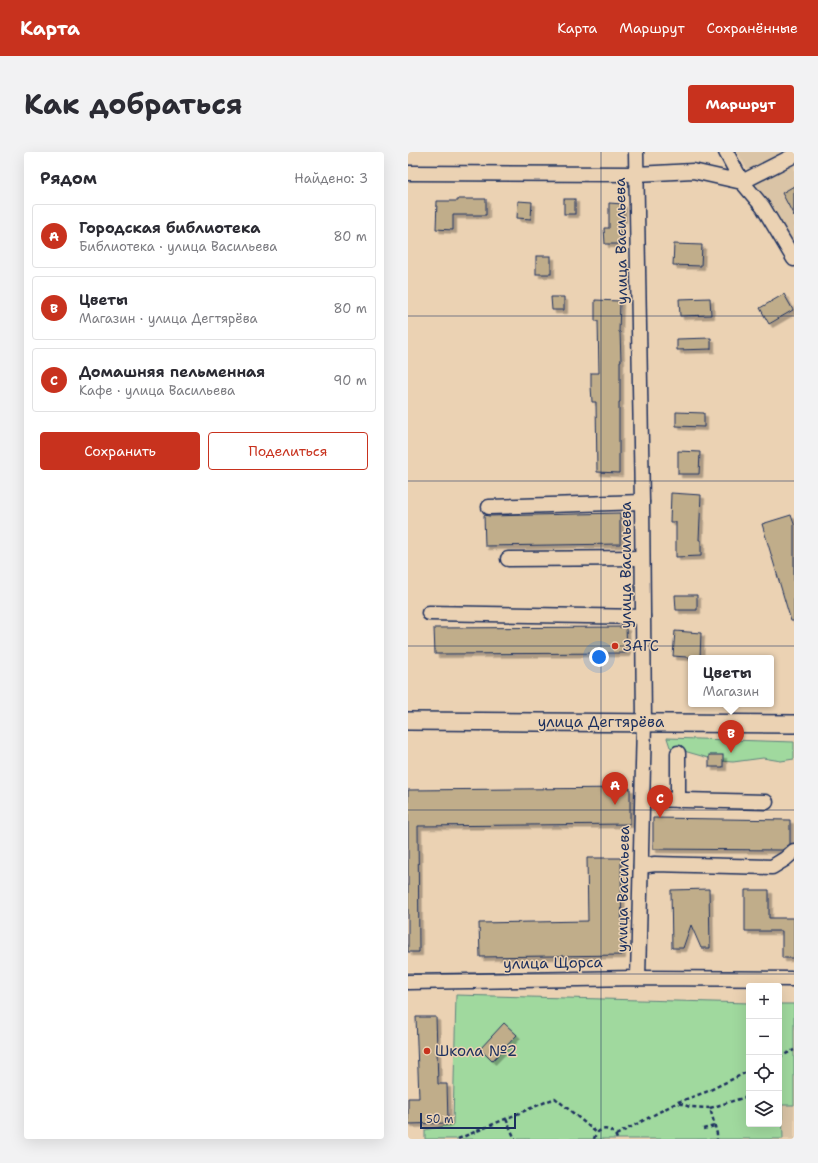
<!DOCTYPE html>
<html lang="ru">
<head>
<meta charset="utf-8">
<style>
  :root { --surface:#fff; --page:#f2f2f3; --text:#2b2b33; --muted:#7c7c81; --line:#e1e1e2; --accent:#c8321e }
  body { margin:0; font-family:"Shantell Sans",sans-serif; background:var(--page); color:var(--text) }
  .controls { position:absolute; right:12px; bottom:12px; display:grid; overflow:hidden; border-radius:4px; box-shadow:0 4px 16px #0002 }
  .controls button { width:36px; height:36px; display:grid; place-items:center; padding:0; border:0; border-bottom:1px solid var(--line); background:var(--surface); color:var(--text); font:20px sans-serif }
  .scale { position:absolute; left:12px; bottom:10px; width:96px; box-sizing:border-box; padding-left:4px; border:2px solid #1b2f5e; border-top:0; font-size:11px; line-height:14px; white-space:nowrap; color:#1b2f5e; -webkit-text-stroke:3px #ebd2b3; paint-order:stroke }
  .you { position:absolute; left:191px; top:505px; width:14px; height:14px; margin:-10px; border:3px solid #fff; border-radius:50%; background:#1a73e8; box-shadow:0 0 0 6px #1a73e833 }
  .badge { display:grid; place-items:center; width:26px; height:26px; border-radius:50%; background:var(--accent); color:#fff; font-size:13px; font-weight:700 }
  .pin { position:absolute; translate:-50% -33px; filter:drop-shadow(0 1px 2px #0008) }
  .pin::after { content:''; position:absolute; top:21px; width:14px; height:12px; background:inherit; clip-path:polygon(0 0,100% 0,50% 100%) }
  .popup { position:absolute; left:280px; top:503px; width:86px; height:52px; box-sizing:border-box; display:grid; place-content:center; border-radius:4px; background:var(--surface); filter:drop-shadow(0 1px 3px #0005); font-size:13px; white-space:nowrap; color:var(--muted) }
  .popup b { font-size:15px; color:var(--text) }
  .popup::after { content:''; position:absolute; left:50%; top:100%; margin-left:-8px; border:8px solid transparent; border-top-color:var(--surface) }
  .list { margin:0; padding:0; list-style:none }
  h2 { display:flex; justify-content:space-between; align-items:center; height:52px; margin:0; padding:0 16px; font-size:17px }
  h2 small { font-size:13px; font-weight:400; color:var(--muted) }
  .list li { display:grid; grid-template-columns:26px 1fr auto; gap:12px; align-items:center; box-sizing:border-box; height:64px; margin:0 8px 8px; padding:0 8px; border:1px solid var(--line); border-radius:4px }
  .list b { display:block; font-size:15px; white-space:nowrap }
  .list p { margin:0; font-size:13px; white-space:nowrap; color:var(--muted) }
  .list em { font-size:13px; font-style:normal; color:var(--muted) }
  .actions { display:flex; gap:8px; padding:12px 16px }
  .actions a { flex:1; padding:9px 0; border:1px solid var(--accent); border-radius:4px; text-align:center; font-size:14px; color:var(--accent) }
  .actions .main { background:var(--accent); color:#fff }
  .icon { flex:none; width:22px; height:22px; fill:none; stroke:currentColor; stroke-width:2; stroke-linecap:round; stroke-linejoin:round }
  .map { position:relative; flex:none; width:386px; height:987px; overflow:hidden; border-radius:4px }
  header { display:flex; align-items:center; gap:24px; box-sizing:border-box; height:56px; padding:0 20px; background:var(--accent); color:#fff }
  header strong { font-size:19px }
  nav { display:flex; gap:22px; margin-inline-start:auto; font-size:14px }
  .intro { display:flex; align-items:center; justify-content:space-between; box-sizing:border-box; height:96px; padding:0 24px }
  h1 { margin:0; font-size:28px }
  .button { padding:10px 18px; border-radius:4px; background:var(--accent); color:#fff; font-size:14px; font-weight:700 }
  main { display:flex; gap:24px; padding:0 24px }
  aside { flex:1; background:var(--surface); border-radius:4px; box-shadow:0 4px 16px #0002 }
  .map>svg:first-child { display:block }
  .built { fill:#dac4a6 }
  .green { fill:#a0d99e; stroke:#5e847e }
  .building { fill:#c0ad8a; stroke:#1b2f5e; filter:url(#shadow) }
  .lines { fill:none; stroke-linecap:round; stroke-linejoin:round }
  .minor-casing { stroke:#1b2f5e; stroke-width:17 }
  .major-casing { stroke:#1b2f5e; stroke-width:20 }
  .path { stroke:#1b2f5e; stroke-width:2.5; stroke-dasharray:4 3; stroke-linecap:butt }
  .minor { stroke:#ebd2b3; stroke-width:14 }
  .major { stroke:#ebd2b3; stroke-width:17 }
  .grid { fill:none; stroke:#1b2f5e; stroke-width:1; stroke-opacity:0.55 }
  .poi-dot { fill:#c8321e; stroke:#ebd2b3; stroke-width:1.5 }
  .labels { text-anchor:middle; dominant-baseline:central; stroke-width:3; stroke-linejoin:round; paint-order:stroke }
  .street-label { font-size:15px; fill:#1b2f5e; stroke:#ebd2b3 }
  .poi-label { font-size:15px; fill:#1b2f5e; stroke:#ebd2b3; text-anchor:start }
</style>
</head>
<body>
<header>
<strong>Карта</strong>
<nav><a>Карта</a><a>Маршрут</a><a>Сохранённые</a></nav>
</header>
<div class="intro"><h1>Как добраться</h1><a class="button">Маршрут</a></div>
<main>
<aside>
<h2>Рядом<small>Найдено: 3</small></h2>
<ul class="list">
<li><span class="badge">A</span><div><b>Городская библиотека</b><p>Библиотека · улица Васильева</p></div><em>80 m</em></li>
<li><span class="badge">B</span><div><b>Цветы</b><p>Магазин · улица Дегтярёва</p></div><em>80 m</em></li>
<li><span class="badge">C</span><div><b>Домашняя пельменная</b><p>Кафе · улица Васильева</p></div><em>90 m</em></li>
</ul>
<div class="actions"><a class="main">Сохранить</a><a>Поделиться</a></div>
</aside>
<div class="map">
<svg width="386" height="987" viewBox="0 0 386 987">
  <defs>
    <filter id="shadow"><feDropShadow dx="3.5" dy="3.5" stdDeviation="0" flood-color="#0004"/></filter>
  </defs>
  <rect width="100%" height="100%" fill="#ebd2b3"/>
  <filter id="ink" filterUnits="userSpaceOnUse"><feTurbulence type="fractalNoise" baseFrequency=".025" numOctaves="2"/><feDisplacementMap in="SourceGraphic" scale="8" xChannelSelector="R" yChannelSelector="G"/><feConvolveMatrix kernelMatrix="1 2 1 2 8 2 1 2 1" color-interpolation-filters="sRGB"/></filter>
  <g filter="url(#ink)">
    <g class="built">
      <path d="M329 0H386V97Z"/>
      <path d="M374 953H386V987H375Z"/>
    </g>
    <g class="green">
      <path d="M259 586 386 590V607L373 609 355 606 325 610 311 609 262 595Z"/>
      <path d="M48 843 341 851V972H371V852H386V953H374L375 987H17V978L45 972Z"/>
    </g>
    <g class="building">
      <path d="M386 34V64L374 41Z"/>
      <path d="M50 47H78V63H45V78L28 77 29 49H50Z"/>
      <rect x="156" y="47" width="11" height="15"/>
      <path d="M110 49 124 50 123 67 109 66Z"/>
      <path d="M201 51 215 52V67H212V92H197L196 76H201Z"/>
      <path d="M266 92 294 93 293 114 265 113Z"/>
      <rect x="128" y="104" width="15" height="18"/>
      <path d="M376 142 385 158 361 172 352 156Z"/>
      <path d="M143 145H156V158H144Z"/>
      <path d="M302 146 303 163 272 164 271 147Z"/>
      <path d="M187 148 212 149 211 180H212L213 209H212V250H211V321L189 320 188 250H184L183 234V221H191L190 169H187Z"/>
      <path d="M303 186V197L269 198V187Z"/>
      <path d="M268 260 296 261V275L268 274Z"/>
      <path d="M270 299 292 300 291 322H270Z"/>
      <path d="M263 341 293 343 291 388H293V404L268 405V370H262Z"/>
      <path d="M212 361V392L77 394 76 363 81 364Z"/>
      <path d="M383 363 386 372V469H383L354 372Z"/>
      <path d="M267 443H289V458H268Z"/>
      <path d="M218 475 219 501 27 502 26 476Z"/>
      <path d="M267 479 293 481 292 506 265 504Z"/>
      <rect x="301" y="603" width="14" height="12"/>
      <path d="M222 636V672L10 674 11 800H0V638Z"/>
      <path d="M245 666 382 668V692L374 698 245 697Z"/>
      <path d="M179 706H213L214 803 72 805 71 771 180 769Z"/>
      <path d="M301 737 302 796H293L283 773 275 796H264L263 738Z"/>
      <path d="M337 738H361V766H386V806H374V779H337Z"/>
      <path d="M8 865H28L30 932H39L40 971 0 972V946H11Z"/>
      <path d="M96 871 109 883 84 909 72 897Z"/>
    </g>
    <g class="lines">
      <g class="minor-casing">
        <g id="minor">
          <path d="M228 0 234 350 236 571 230 826"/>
          <path d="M318 0 334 30 355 55 386 107"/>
          <path d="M0 21 229 22 285 19 334 30 383 5"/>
          <path d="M81 355 234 350"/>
          <path d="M100 407 234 406"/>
          <path d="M21 461 235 465"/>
          <path d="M270 601V648"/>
          <path d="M235 647 358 650"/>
          <path d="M233 714 247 712 364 715 377 707 386 699"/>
          <path d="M0 830 230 826 386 827"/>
        </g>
      </g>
      <g class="major-casing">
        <path id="major" d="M0 569 386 572"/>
      </g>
      <g class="path">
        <path d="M371 905 386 898"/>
        <path d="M271 951 282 955 302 956 309 982V987"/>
        <path d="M302 956 341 944"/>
        <path d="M98 967 107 987"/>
        <path d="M295 977 307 974"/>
        <path d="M208 983 270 950 298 940 341 919"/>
        <path d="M50 987 147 946 189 981"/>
        <path d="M186 987C189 974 205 974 209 987"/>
      </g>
      <use href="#minor" class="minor"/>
      <use href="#major" class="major"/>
    </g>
  </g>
  <path class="grid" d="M193 0V987M0 164H386M0 329H386M0 494H386M0 658H386M0 822H386"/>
  <g class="poi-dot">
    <circle cx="207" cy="494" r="4"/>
    <circle cx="19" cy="899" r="4"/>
  </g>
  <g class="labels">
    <g class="street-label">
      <text transform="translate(213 89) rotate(-91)">улица Васильева</text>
      <text transform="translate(218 413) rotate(-90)">улица Васильева</text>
      <text x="193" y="570">улица Дегтярёва</text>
      <text transform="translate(215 737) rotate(-89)">улица Васильева</text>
      <text transform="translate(145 811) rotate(-1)">улица Щорса</text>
    </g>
    <g class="poi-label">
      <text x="215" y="494">ЗАГС</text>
      <text x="27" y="899">Школа №2</text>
    </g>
  </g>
</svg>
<div class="controls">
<button>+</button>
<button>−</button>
<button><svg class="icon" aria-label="locate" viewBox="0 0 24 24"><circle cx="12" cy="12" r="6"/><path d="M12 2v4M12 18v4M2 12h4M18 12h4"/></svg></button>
<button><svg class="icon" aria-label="layers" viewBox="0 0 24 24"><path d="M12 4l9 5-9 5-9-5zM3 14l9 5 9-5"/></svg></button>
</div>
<div class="scale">50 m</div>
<div class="you"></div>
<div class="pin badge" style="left:207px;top:653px">A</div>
<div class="pin badge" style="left:323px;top:601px">B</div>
<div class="popup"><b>Цветы</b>Магазин</div>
<div class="pin badge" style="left:252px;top:666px">C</div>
</div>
</main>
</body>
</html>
